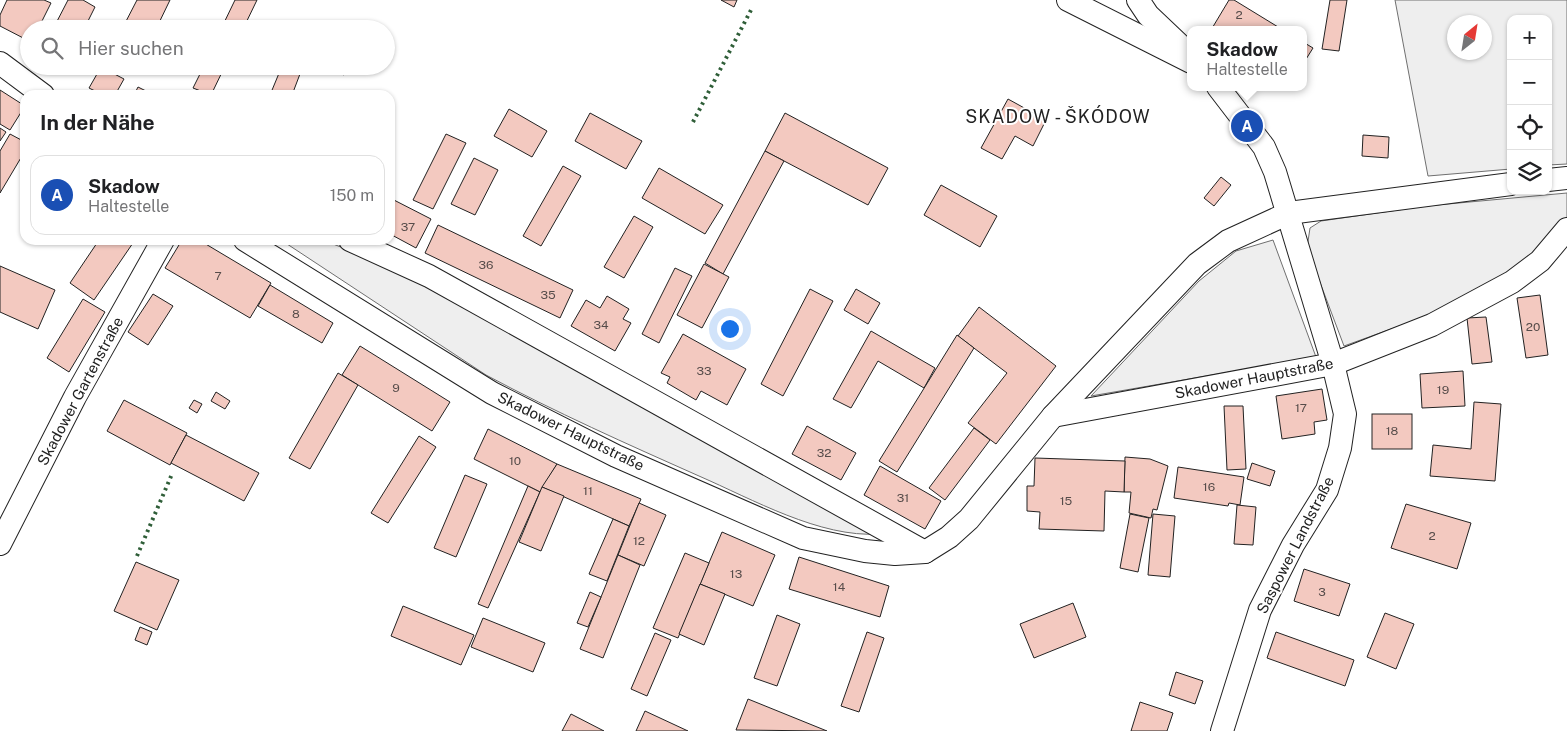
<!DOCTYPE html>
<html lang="de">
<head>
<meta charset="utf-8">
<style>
  :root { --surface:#fff; --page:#f2f2f2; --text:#202124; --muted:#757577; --line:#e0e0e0; --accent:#0b8043 }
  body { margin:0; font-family:"Public Sans",sans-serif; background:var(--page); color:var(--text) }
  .controls { position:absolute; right:15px; top:15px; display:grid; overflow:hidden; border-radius:10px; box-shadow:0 1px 4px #0004 }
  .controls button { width:45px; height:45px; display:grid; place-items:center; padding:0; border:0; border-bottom:1px solid var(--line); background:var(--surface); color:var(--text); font:25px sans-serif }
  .compass { position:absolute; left:1447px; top:15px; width:45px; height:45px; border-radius:50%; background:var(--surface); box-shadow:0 1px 4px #0004; rotate:30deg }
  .you { position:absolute; left:729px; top:328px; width:18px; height:18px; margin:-12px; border:4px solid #fff; border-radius:50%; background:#1a73e8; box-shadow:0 0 0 8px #1a73e833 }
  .badge { display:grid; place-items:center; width:32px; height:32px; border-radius:50%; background:var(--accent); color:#fff; font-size:16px; font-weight:700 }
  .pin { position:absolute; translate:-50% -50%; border:2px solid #fff; box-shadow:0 1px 5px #0006 }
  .popup { position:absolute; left:1187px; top:26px; width:120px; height:65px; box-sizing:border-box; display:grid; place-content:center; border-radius:10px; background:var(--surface); filter:drop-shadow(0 1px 4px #0005); font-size:16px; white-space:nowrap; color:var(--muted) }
  .popup b { font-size:19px; color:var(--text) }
  .popup::after { content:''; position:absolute; left:50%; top:100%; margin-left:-10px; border:10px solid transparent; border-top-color:var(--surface) }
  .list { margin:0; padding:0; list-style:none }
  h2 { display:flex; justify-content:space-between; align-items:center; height:65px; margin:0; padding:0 20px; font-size:21px }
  h2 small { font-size:16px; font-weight:400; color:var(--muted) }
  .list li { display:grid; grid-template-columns:32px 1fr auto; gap:15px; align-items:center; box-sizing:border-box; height:80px; margin:0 10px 10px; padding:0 10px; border:1px solid var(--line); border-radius:15px }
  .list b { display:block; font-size:19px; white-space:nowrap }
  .list p { margin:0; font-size:16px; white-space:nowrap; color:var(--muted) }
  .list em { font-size:16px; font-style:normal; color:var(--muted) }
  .icon { flex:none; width:28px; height:28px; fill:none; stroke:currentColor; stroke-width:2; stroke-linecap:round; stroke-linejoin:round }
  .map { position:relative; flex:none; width:1567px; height:731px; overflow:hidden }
  .search { position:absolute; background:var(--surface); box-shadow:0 1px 4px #0004; left:20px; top:20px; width:375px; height:55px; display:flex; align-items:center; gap:12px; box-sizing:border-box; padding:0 18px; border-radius:28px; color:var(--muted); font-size:19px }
  .panel { position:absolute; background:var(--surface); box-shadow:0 1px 4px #0004; left:20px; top:90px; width:375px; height:155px; border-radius:15px }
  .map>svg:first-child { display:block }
  .green { fill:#eee; stroke:#6f6f6f; fill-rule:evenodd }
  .building { fill:#f3c9c0; stroke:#222 }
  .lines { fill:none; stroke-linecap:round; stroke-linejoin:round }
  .minor-casing { stroke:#222; stroke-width:24 }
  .minor { stroke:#fff; stroke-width:22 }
  .hedge { stroke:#2f5e38; stroke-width:4; stroke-dasharray:2.5 4; stroke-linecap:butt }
  .labels { text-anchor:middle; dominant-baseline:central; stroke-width:4; stroke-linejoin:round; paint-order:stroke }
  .number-label { font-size:12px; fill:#564c4a }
  .street-label { font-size:15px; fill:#222; stroke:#fff }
  .quarter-label { font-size:18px; letter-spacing:1px; fill:#222; stroke:#fff }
</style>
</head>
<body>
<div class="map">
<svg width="1567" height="731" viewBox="0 0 1567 731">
  <rect width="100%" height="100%" fill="#fff"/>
  <g class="green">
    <path d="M1395 0H1567V164L1548 165V19H1511V169L1428 176ZM1454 22H1484V52H1454Z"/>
    <path d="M1567 193V218L1556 233 1507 276 1427 316 1344 346 1307 248 1310 228 1321 221 1426 206Z"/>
    <path d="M281 240H323L366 257 425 286 879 534C820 538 752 499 699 476 627 444 555 412 486 375Z"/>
    <path d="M1273 240 1316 357 1091 396 1199 281 1236 251Z"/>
  </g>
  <g class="building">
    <path d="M7 0H44L51 3 38 29H29V41L0 26V15Z"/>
    <path d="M68 0H83L95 7 84 29H53Z"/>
    <path d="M137 0H170L156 29H122Z"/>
    <path d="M235 0H257L243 29H221Z"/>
    <path d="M721 0H737L734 7Z"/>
    <path d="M1229 0H1234L1283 30H1211Z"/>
    <path d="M1330 0H1347L1339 51 1322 49Z"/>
    <path d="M251 21 264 29H246Z"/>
    <path d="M1303 42 1313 48 1303 64Z"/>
    <path d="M63 66H81L77 74Z"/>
    <path d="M204 66H225L211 95 193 88Z"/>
    <path d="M282 66H303L292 95H270Z"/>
    <path d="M329 66H349L344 75Z"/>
    <path d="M101 67 124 79 115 95H103L89 88Z"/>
    <path d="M138 87 154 95H134Z"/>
    <path d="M0 90 25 106 10 130 0 124Z"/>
    <path d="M1008 99 1046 120 1033 146 1015 136 1002 159 981 148Z"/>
    <path d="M509 109 547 131 532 157 494 136Z"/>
    <path d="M590 113 642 141 626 169 575 141Z"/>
    <path d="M785 113 888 168 868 205 765 151Z"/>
    <path d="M0 128 6 132 0 141Z"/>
    <path d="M10 134 25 142V151L0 193V151Z"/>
    <path d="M446 134 466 143 433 209 413 200Z"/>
    <path d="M1363 135 1389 137 1388 158 1362 156Z"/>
    <path d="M765 151 784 161 723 274 705 263Z"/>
    <path d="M474 158 498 170 475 215 451 204Z"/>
    <path d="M563 166 581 176 541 246 523 236Z"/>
    <path d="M659 168 723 205 705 234 642 198Z"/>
    <path d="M1221 177 1231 185 1214 206 1204 198Z"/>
    <path d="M941 185 997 216 980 247 924 215Z"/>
    <path d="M390 198 431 219 416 248 390 234Z"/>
    <path d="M634 216 653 227 624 278 604 267Z"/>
    <path d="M438 225 573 290 560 318 425 253Z"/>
    <path d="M99 240H135L94 300 70 283Z"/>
    <path d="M182 240H199L271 283 250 318 165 268Z"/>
    <path d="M704 264 729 277 702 328 677 315Z"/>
    <path d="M0 266 55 290 38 329 0 312Z"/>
    <path d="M675 268 692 276 659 343 642 334Z"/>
    <path d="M270 285 333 323 322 343 258 306Z"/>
    <path d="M810 289 833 301 783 396 761 384Z"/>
    <path d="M856 289 880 303 868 324 844 310Z"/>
    <path d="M153 294 173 306 148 345 128 332Z"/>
    <path d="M1540 295 1548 355 1526 358 1517 298Z"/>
    <path d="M607 296 629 309 623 319 631 323 615 351 571 326 586 300 600 308Z"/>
    <path d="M83 299 105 312 69 372 47 358Z"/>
    <path d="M979 307 1056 366 996 444 968 423 1007 373 958 336Z"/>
    <path d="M1486 317 1492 362 1472 364 1467 318Z"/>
    <path d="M871 331 935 368 924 388 878 361 851 408 833 399Z"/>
    <path d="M683 334 746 369 727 405 701 391 696 400 667 383 670 377 661 373Z"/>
    <path d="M957 335 974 348 897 472 879 461Z"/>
    <path d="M360 346 450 402 432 431 342 375Z"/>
    <path d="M1463 371 1465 406 1422 408 1420 374Z"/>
    <path d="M338 373 358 385 310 469 289 458Z"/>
    <path d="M1322 389 1327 420 1314 422 1315 434 1282 439 1276 396Z"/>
    <path d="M216 392 230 401 225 409 211 401Z"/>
    <path d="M124 400 187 433 170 465 107 431Z"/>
    <path d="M194 400 202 404 197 413 189 408Z"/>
    <path d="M1474 402 1501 404 1495 481 1430 476 1433 445 1471 449Z"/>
    <path d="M1224 406H1243L1246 469 1227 470Z"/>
    <rect x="1372" y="414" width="40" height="35"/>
    <path d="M807 426 856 453 841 480 792 454Z"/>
    <path d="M974 428 990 440 945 500 929 488Z"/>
    <path d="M488 429 557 464 540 492 474 459Z"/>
    <path d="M186 435 259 473 244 501 171 463Z"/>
    <path d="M419 436 436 447 388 523 371 513Z"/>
    <path d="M1125 457 1150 459 1168 466 1157 510 1153 509 1151 518 1129 513 1131 492H1124Z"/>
    <path d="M1035 458 1125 461 1124 492 1105 491 1104 531 1039 529 1040 512 1027 511V486H1034Z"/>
    <path d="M1252 463 1275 471 1270 486 1247 479Z"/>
    <path d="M557 464 641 499 629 526 542 487Z"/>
    <path d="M880 466 941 501 925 529 864 495Z"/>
    <path d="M1178 467 1244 477 1240 505 1229 503 1228 506 1174 498Z"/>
    <path d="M465 475 487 484 456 557 434 548Z"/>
    <path d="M528 486 540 492 488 608 478 604Z"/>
    <path d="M542 487 564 496 541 551 519 542Z"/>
    <path d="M639 503 666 515 644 566 618 555Z"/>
    <path d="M1406 504 1471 523 1457 569 1391 548Z"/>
    <path d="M1237 505 1256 507 1253 545 1234 544Z"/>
    <path d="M1130 514 1149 518 1138 572 1120 568Z"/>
    <path d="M1153 514 1175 516 1170 577 1148 575Z"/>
    <path d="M613 519 629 526 607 581 589 574Z"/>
    <path d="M722 532 775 555 753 606 700 584Z"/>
    <path d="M685 553 709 563 678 638 653 628Z"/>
    <path d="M618 555 640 565 603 658 580 649Z"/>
    <path d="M799 557 889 586 880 617 789 589Z"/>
    <path d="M136 562 179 580 157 630 114 611Z"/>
    <path d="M1304 569 1350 584 1339 616 1294 601Z"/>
    <path d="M700 584 725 594 704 645 679 634Z"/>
    <path d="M590 592 601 597 588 627 577 623Z"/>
    <path d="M1073 603 1086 637 1034 658 1020 624Z"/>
    <path d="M403 606 474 635 461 665 391 636Z"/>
    <path d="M1385 613 1414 624 1396 669 1367 657Z"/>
    <path d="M777 615 800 624 777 686 754 678Z"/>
    <path d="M483 618 545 643 533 672 471 647Z"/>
    <path d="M140 627 152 632 147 645 135 640Z"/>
    <path d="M867 632 884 638 859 712 841 706Z"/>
    <path d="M1276 632 1354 660 1345 686 1267 658Z"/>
    <path d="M655 633 671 640 647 696 631 689Z"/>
    <path d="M1176 672 1203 681 1195 704 1169 695Z"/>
    <path d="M748 699 827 731 736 730Z"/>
    <path d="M1140 702 1173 713 1167 731H1131Z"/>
    <path d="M645 711 688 731H636Z"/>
    <path d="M571 714 604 731H562Z"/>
  </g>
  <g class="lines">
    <g class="minor-casing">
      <g id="minor">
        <path d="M1068 0 1191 62"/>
        <path d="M1138 0 1148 15 1187 52"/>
        <path d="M0 63 43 95"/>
        <path d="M1218 87 1264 147 1275 172 1333 364 1345 414 1340 448 1327 490 1293 545 1260 610 1222 731"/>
        <path d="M1548 180 1567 178"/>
        <path d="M245 240 492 393 616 456 803 538 865 551 895 554 925 552 949 537 969 519 1053 416 1197 264 1228 241 1289 213 1511 184"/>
        <path d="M350 240 429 276 925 552"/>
        <path d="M1053 416 1333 364 1432 325 1512 282 1540 261 1567 229"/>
        <path d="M0 544 75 397 163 240"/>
      </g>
    </g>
    <use href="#minor" class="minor"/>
    <g class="hedge">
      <path d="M693 122 751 10"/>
      <path d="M137 556 172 474"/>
    </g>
  </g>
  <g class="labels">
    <g class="number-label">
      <text x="1239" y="15">2</text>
      <text x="408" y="227">37</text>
      <text x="486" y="265">36</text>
      <text x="218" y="276">7</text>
      <text x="548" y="295">35</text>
      <text x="296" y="314">8</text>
      <text x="601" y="325">34</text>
      <text x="1533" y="327">20</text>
      <text x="704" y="371">33</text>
      <text x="396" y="388">9</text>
      <text x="1443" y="390">19</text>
      <text x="1301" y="408">17</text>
      <text x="1392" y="431">18</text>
      <text x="824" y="453">32</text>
      <text x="515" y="461">10</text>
      <text x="1209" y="487">16</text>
      <text x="588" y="491">11</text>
      <text x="903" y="498">31</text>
      <text x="1066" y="501">15</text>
      <text x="1432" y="536">2</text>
      <text x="639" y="541">12</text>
      <text x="736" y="574">13</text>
      <text x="839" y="587">14</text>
      <text x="1322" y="592">3</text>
    </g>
    <g class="street-label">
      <text transform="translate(1254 378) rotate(-11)">Skadower Hauptstraße</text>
      <text transform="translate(80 391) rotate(-62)">Skadower Gartenstraße</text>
      <text transform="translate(571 431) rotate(26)">Skadower Hauptstraße</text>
      <text transform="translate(1295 545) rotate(-63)">Saspower Landstraße</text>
    </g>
    <g class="quarter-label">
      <text x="1058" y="116">SKADOW - ŠKÓDOW</text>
    </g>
  </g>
</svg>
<div class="controls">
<button>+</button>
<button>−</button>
<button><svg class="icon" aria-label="locate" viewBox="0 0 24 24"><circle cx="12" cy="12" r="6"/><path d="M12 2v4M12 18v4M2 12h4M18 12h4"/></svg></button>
<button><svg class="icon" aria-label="layers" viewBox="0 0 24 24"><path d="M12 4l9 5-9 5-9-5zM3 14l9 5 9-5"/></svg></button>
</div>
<svg class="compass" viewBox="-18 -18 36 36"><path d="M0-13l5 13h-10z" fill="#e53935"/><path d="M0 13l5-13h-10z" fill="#757577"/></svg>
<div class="you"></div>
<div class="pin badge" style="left:1247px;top:126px;background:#1a4fb4">A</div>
<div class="popup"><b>Skadow</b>Haltestelle</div>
<div class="search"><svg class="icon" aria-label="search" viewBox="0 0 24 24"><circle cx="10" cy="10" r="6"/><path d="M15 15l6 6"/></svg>Hier suchen</div>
<section class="panel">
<h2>In der Nähe<small></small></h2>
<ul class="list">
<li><span class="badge" style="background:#1a4fb4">A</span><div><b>Skadow</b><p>Haltestelle</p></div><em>150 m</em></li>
</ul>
</section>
</div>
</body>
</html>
